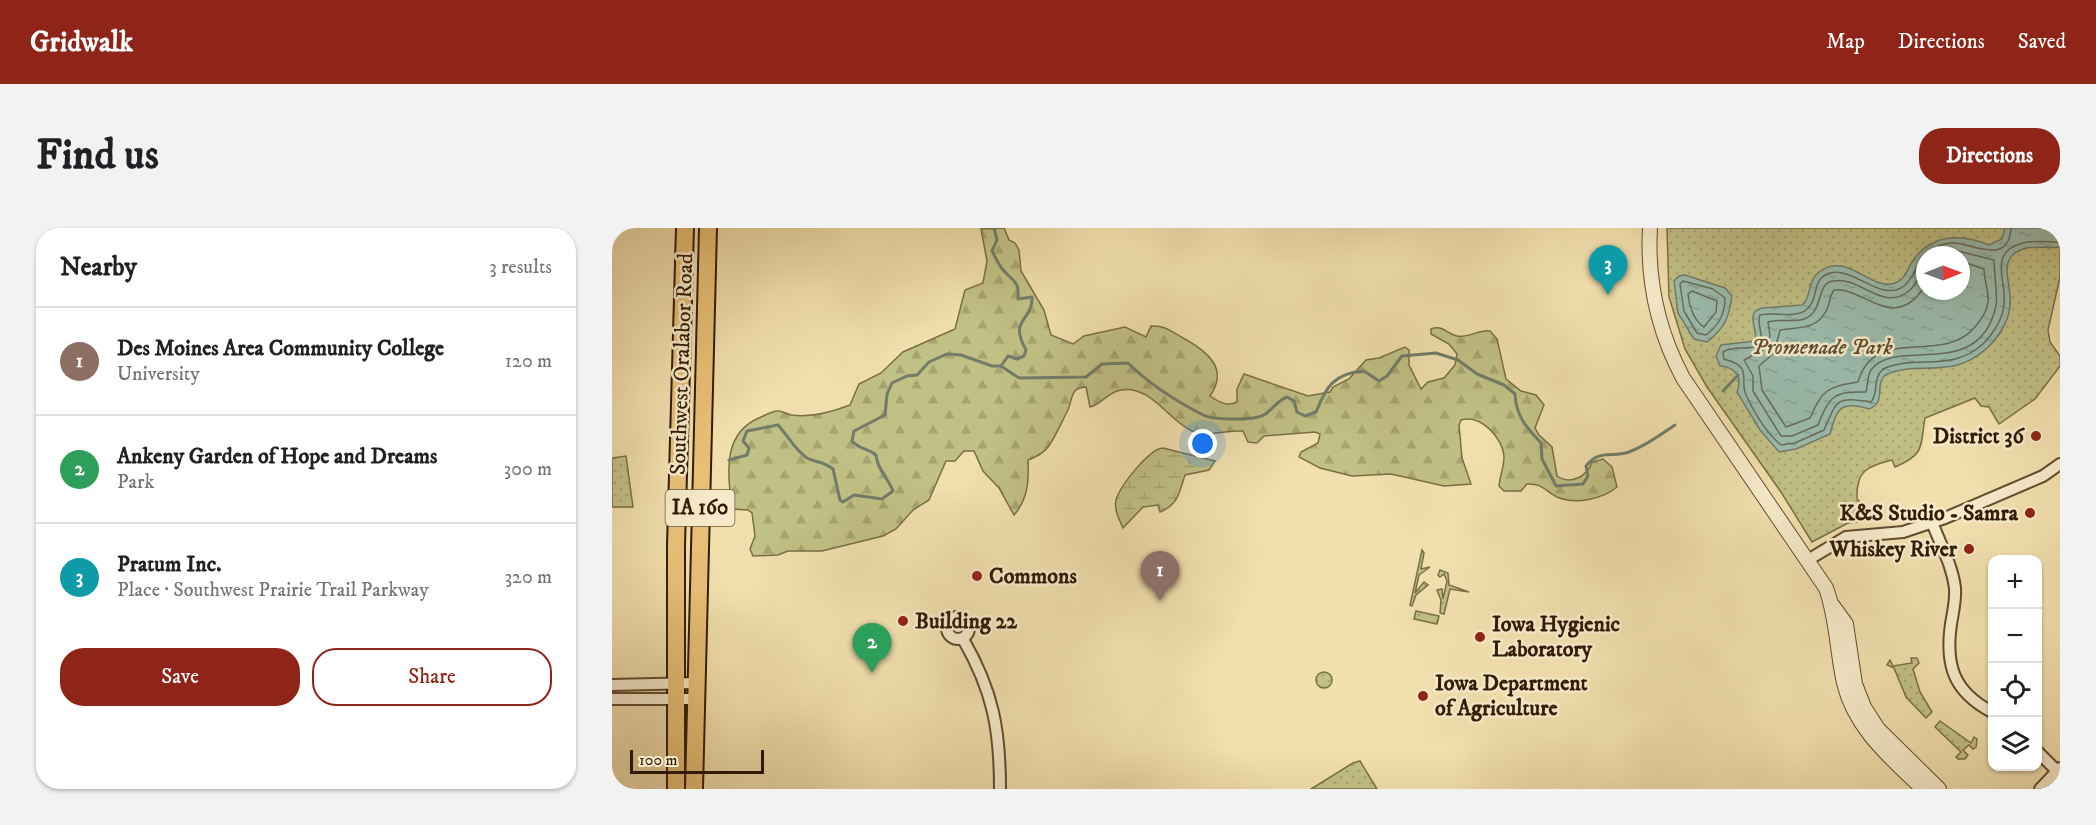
<!DOCTYPE html>
<html lang="en">
<head>
<meta charset="utf-8">
<style>
  :root { --surface:#fff; --page:#f2f2f2; --text:#202124; --muted:#757577; --line:#e0e0e0; --accent:#8f2418 }
  body { margin:0; font-family:"IM FELL DW Pica",serif; background:var(--page); color:var(--text) }
  .controls { position:absolute; right:18px; bottom:18px; display:grid; overflow:hidden; border-radius:12px; box-shadow:0 2px 4px #0004 }
  .controls button { width:54px; height:54px; display:grid; place-items:center; padding:0; border:0; border-bottom:2px solid var(--line); background:var(--surface); color:var(--text); font:30px sans-serif }
  .compass { position:absolute; left:1304px; top:18px; width:54px; height:54px; border-radius:50%; background:var(--surface); box-shadow:0 2px 4px #0004; rotate:89deg }
  .scale { position:absolute; left:18px; bottom:15px; width:134px; box-sizing:border-box; padding-left:6px; border:3px solid #321b05; border-top:0; font-size:16px; line-height:21px; white-space:nowrap; color:#321b05; -webkit-text-stroke:4px #f6eaca; paint-order:stroke }
  .you { position:absolute; left:591px; top:216px; width:21px; height:21px; margin:-15px; border:4px solid #fff; border-radius:50%; background:#1a73e8; box-shadow:0 0 0 9px #1a73e833 }
  .badge { display:grid; place-items:center; width:39px; height:39px; border-radius:50%; background:var(--accent); color:#fff; font-size:20px; font-weight:700 }
  .pin { position:absolute; translate:-50% -50px; filter:drop-shadow(0 2px 3px #0008) }
  .pin::after { content:''; position:absolute; top:32px; width:21px; height:18px; background:inherit; clip-path:polygon(0 0,100% 0,50% 100%) }
  .list { margin:0; padding:0; list-style:none }
  h2 { display:flex; justify-content:space-between; align-items:center; height:78px; margin:0; padding:0 24px; font-size:26px }
  h2 small { font-size:20px; font-weight:400; color:var(--muted) }
  .list li { display:grid; grid-template-columns:39px 1fr auto; gap:18px; align-items:center; box-sizing:border-box; height:108px; padding:0 24px; border-top:2px solid var(--line) }
  .list b { display:block; font-size:22px; white-space:nowrap }
  .list p { margin:0; font-size:20px; white-space:nowrap; color:var(--muted) }
  .list em { font-size:20px; font-style:normal; color:var(--muted) }
  .actions { display:flex; gap:12px; padding:18px 24px }
  .actions a { flex:1; padding:14px 0; border:2px solid var(--accent); border-radius:24px; text-align:center; font-size:21px; color:var(--accent) }
  .actions .main { background:var(--accent); color:#fff }
  .icon { flex:none; width:33px; height:33px; fill:none; stroke:currentColor; stroke-width:2; stroke-linecap:round; stroke-linejoin:round }
  .map { position:relative; flex:none; width:1448px; height:561px; overflow:hidden; border-radius:24px }
  header { display:flex; align-items:center; gap:36px; box-sizing:border-box; height:84px; padding:0 30px; background:var(--accent); color:#fff }
  header strong { font-size:28px }
  nav { display:flex; gap:33px; margin-inline-start:auto; font-size:21px }
  .intro { display:flex; align-items:center; justify-content:space-between; box-sizing:border-box; height:144px; padding:0 36px }
  h1 { margin:0; font-size:42px }
  .button { padding:15px 27px; border-radius:24px; background:var(--accent); color:#fff; font-size:21px; font-weight:700 }
  main { display:flex; gap:36px; padding:0 36px }
  aside { flex:1; background:var(--surface); border-radius:24px; box-shadow:0 2px 4px #0004 }
  .map>svg:first-child { display:block }
  .green { fill:url(#green-dots); stroke:#7a6e45; stroke-width:1.5; fill-rule:evenodd }
  .forest { fill:url(#forest-firs); stroke:#7a6e45; stroke-width:1.5 }
  .wetland { fill:url(#wetland-marsh); stroke:#7a6e45; stroke-width:1.5 }
  .water { fill:url(#water-ripples); stroke:#717c6a; stroke-width:1.5; fill-rule:evenodd }
  .lines { fill:none; stroke-linecap:round; stroke-linejoin:round }
  .shore { stroke:#666c5a; stroke-width:1.5 }
  .stream { stroke:#717c6a; stroke-width:3 }
  .minor-casing { stroke:#624c2f; stroke-width:14 }
  .tertiary-casing { stroke:#624c2f; stroke-width:16 }
  .primary-casing { stroke:#321b05; stroke-width:20 }
  .minor { stroke:#f6eaca; stroke-width:10 }
  .tertiary { stroke:#f6eaca; stroke-width:14 }
  .primary { stroke:#e8c076; stroke-width:16 }
  .poi-dot { fill:#8f2418; stroke:#f6eaca; stroke-width:2 }
  .labels { text-anchor:middle; dominant-baseline:central; stroke-width:5; stroke-linejoin:round; paint-order:stroke }
  .shield { fill:#f6eaca; stroke:#6d5940; stroke-width:1.5 }
  .shield-label { font-size:21px; font-weight:bold; fill:#321b05 }
  .park-label { font-size:22px; font-style:italic; fill:#5d4d2b; stroke:#f6eaca }
  .street-label { font-size:22px; fill:#321b05; stroke:#f6eaca }
  .poi-label { font-size:22px; font-weight:bold; fill:#321b05; stroke:#f6eaca; text-anchor:start }
</style>
</head>
<body>
<header>
<strong>Gridwalk</strong>
<nav><a>Map</a><a>Directions</a><a>Saved</a></nav>
</header>
<div class="intro"><h1>Find us</h1><a class="button">Directions</a></div>
<main>
<aside>
<h2>Nearby<small>3 results</small></h2>
<ul class="list">
<li><span class="badge" style="background:#8d6e63">1</span><div><b>Des Moines Area Community College</b><p>University</p></div><em>120 m</em></li>
<li><span class="badge" style="background:#2e9e5b">2</span><div><b>Ankeny Garden of Hope and Dreams</b><p>Park</p></div><em>300 m</em></li>
<li><span class="badge" style="background:#0f9aa8">3</span><div><b>Pratum Inc.</b><p>Place · Southwest Prairie Trail Parkway</p></div><em>320 m</em></li>
</ul>
<div class="actions"><a class="main">Save</a><a>Share</a></div>
</aside>
<div class="map">
<svg width="1448" height="561" viewBox="0 0 1448 561">
  <defs>
    <pattern id="green-dots" width="8" height="8" patternUnits="userSpaceOnUse" patternTransform="scale(1.5)"><rect width="8" height="8" fill="#c1c085"/><path d="M2 2h.1M6 6h.1" fill="none" stroke="#a6a471" stroke-width="1.8" stroke-linecap="round"/></pattern>
    <pattern id="forest-firs" width="22" height="20" patternUnits="userSpaceOnUse" patternTransform="scale(1.5)"><rect width="22" height="20" fill="#c1c085"/><path d="M5 1l3.5 6h-7zM16 11l3.5 6h-7z" fill="#a6a471"/></pattern>
    <pattern id="wetland-marsh" width="20" height="14" patternUnits="userSpaceOnUse" patternTransform="scale(1.5)"><rect width="20" height="14" fill="#c1c085"/><path d="M1 5h8M5 5V1M11 12h8M15 12V8" fill="none" stroke="#a6a471"/></pattern>
    <pattern id="water-ripples" width="26" height="14" patternUnits="userSpaceOnUse" patternTransform="scale(1.5)"><rect width="26" height="14" fill="#9bbcae"/><path d="M2 4q2-2 4 0t4 0M15 11q2-2 4 0t4 0" fill="none" stroke="#86a194"/></pattern>
  </defs>
  <rect width="100%" height="100%" fill="#f1dfad"/>
  <filter id="stains"><feTurbulence type="fractalNoise" baseFrequency=".00333" numOctaves="4"/><feColorMatrix values="0 0 0 0 .2 0 0 0 0 .09 0 0 0 0 .02 0 0 0 .5 -.17"/></filter>
  <radialGradient id="worn" r=".72"><stop offset=".6" stop-color="#630" stop-opacity="0"/><stop offset="1" stop-color="#630" stop-opacity=".3"/></radialGradient>
  <g class="green">
    <path d="M1055 0H1448V49L1436 102 1438 114 1448 128V138L1423 171 1387 196 1377 179 1369 178 1363 170 1313 190C1308 220 1313 226 1283 239L1280 232C1255 239 1244 242 1245 271L1259 284V292L1236 295 1200 314 1169 264 1095 159 1073 121 1057 69ZM1313 27H1349V63H1313Z"/>
    <path d="M14 228 21 279H0V230Z"/>
    <path d="M810 322 812 325 809 341 818 339 807 347 803 365 812 354 816 357 804 367 800 378 798 377Z"/>
    <path d="M828 342 836 345 837 357 857 364 838 361 832 386 828 385 829 372 825 362 830 361 831 371 835 353 832 346 828 349 826 347Z"/>
    <path d="M804 383 827 388 825 396 802 391Z"/>
    <path d="M1299 430H1305L1307 435 1301 441 1308 464 1320 484 1314 490 1294 469 1282 440 1275 437 1278 432 1281 438 1300 435Z"/>
    <circle cx="712" cy="452" r="8"/>
    <path d="M1328 493 1359 515 1362 509 1365 511 1364 519 1361 521 1357 517 1351 522 1356 527 1353 531H1346L1344 529 1349 524 1323 499Z"/>
    <path d="M748 533 765 561H699L741 535Z"/>
  </g>
  <path class="forest" d="M392 0 397 12 403 15 407 22 409 43 432 82 439 107 461 116 472 108 513 99 534 109 539 98C553 97 560 104 573 111 596 124 617 141 598 168 607 174 615 179 625 174V161L632 146 696 168 718 164 721 159 737 151 754 132 767 130 793 119 797 122V137L809 161 816 154 832 150 843 137 845 126 837 116 819 106V101C830 96 835 106 845 108 857 110 868 101 878 103L885 111 894 151 909 163 924 167 932 177 923 200 927 207 940 219 945 248C958 257 975 249 980 234L991 231 1000 239 1005 259C991 271 963 277 945 269 933 263 930 255 915 256L909 263H892L887 258C888 248 892 238 892 229 891 210 869 186 849 192L847 197 850 230 859 256 832 258 779 246 740 248 708 240 687 229 689 224 706 215 708 206 703 204 652 208 645 215 636 214 631 203C614 202 596 209 580 203 556 192 539 157 509 162 495 164 491 176 478 179L474 159C458 160 461 170 456 182 450 193 443 210 436 219 431 226 424 229 416 232 417 253 416 271 402 287L387 260 371 243 362 223H352L343 233H334L317 272 301 282 284 301 271 308 210 323H176L166 327 141 328 138 321 143 308 140 285 136 282 120 281C116 246 109 205 149 189 154 187 160 183 166 183 170 183 175 186 179 187 198 190 220 184 238 177L247 156 269 145 291 124 343 101 353 62 371 55 375 33 369 1Z"/>
  <path class="wetland" d="M551 220 603 233 597 242 573 247C567 264 567 276 548 284L546 277 531 279 511 300C507 291 502 282 504 272 508 258 537 221 551 220Z"/>
  <g class="water">
    <path d="M1393 0H1448V19C1436 21 1422 17 1411 21 1383 31 1401 57 1398 77 1397 94 1386 110 1374 121 1338 153 1307 131 1273 147 1262 158 1275 174 1257 181 1229 172 1225 180 1218 206L1184 221 1167 224 1148 202 1125 164C1131 149 1123 139 1108 138L1104 128 1109 117 1143 113C1146 102 1137 94 1143 83L1150 80 1191 77C1199 68 1196 53 1206 45 1234 21 1259 64 1283 55 1293 52 1295 42 1300 34 1318 6 1348 5 1377 17L1390 11ZM1313 27H1349V63H1313Z"/>
    <path d="M1073 47 1113 60 1120 68C1117 89 1113 100 1095 114L1082 111 1066 85 1062 53 1067 48Z"/>
  </g>
  <g class="lines">
    <g class="shore">
      <path d="M1313 27C1305 36 1301 51 1292 58 1269 75 1243 39 1218 45 1199 50 1207 73 1194 82 1182 91 1162 83 1148 87 1144 97 1153 106 1147 117 1135 123 1123 117 1111 124L1112 131C1142 139 1127 151 1134 167 1142 184 1154 205 1169 217L1183 215 1212 202C1226 170 1224 169 1259 174 1267 165 1260 151 1271 141 1304 126 1339 145 1371 116 1381 106 1391 91 1392 76 1395 53 1375 24 1411 15 1423 12 1437 14 1448 14"/>
      <path d="M1313 27C1321 20 1332 14 1343 15 1363 17 1397 37 1399 0"/>
      <path d="M1313 39C1308 46 1305 56 1298 62 1271 86 1248 47 1221 53 1206 55 1210 77 1200 86 1188 98 1171 89 1156 94L1158 108 1154 120 1132 132 1141 148V163L1169 208H1180L1206 197C1218 168 1221 163 1254 164 1256 157 1255 148 1259 142 1283 108 1367 155 1384 78 1386 71 1382 43 1382 32L1342 22 1325 27"/>
      <path d="M1071 53 1101 61 1113 70C1113 86 1107 97 1094 107L1085 105 1072 83 1068 56Z"/>
      <path d="M1313 58C1282 106 1253 59 1222 62 1218 67 1218 73 1216 79 1207 102 1188 99 1168 102L1162 125 1147 138 1150 162 1174 199 1198 190C1211 161 1215 159 1246 154 1263 95 1329 139 1363 99 1369 92 1375 84 1376 74 1377 63 1372 52 1372 41L1349 33"/>
      <path d="M1080 63 1105 73 1104 84 1092 99C1082 93 1077 78 1076 66Z"/>
    </g>
    <g class="stream">
      <path d="M382 0 385 12 380 23C384 30 387 39 394 45 404 55 407 55 406 71L420 69C421 94 396 90 414 122L412 128 405 131 396 128 389 138"/>
      <path d="M1111 163 1126 147"/>
      <path d="M117 232 135 227 137 220 131 213 135 203 166 197C177 209 182 221 195 230 202 234 211 233 221 241L228 272 231 274 242 267 270 271 281 263C276 250 265 241 264 227 256 220 248 222 240 213L242 203 273 187 275 166 280 155 295 148 305 147 317 134 335 126 349 127 380 138H389L407 150 474 149 490 136 516 135C537 156 566 174 591 187 601 192 634 192 646 189 658 187 662 174 675 169L682 173 685 184 693 188 704 184C714 159 722 145 752 143L767 153 775 148 790 128 824 125 846 132 865 146 892 157 903 166C904 188 914 199 929 215L930 231 944 258 971 256 976 248 974 238C987 221 1000 230 1017 224 1034 218 1048 207 1063 197"/>
    </g>
    <g class="minor-casing">
      <g id="minor">
        <path d="M1320 294C1328 316 1340 336 1343 360 1344 372 1341 384 1339 396 1333 438 1342 464 1380 484"/>
        <path d="M1196 332 1234 309 1291 304 1333 290 1431 248 1448 236"/>
        <circle cx="346" cy="400" r="11"/>
        <path d="M351 411C381 463 388 501 388 561"/>
        <path d="M0 457 84 455"/>
        <path d="M0 471H84"/>
        <path d="M1426 524 1448 546"/>
        <path d="M1428 561 1448 540"/>
      </g>
    </g>
    <g class="tertiary-casing">
      <g id="tertiary">
        <path d="M1038 0C1035 52 1046 103 1071 150L1214 360C1225 390 1225 424 1232 455 1243 501 1279 530 1311 561"/>
        <path d="M1221 378 1234 396 1243 456 1252 479 1266 501 1327 561"/>
      </g>
    </g>
    <g class="primary-casing">
      <g id="primary">
        <path d="M64 561V317L73 0"/>
        <path d="M82 561 96 0"/>
      </g>
    </g>
    <use href="#minor" class="minor"/>
    <use href="#tertiary" class="tertiary"/>
    <use href="#primary" class="primary"/>
  </g>
  <g class="poi-dot">
    <circle cx="1424" cy="208" r="6"/>
    <circle cx="1418" cy="285" r="6"/>
    <circle cx="1357" cy="321" r="6"/>
    <circle cx="365" cy="348" r="6"/>
    <circle cx="291" cy="393" r="6"/>
    <circle cx="868" cy="409" r="6"/>
    <circle cx="811" cy="468" r="6"/>
  </g>
  <g class="labels">
    <rect class="shield" x="53.5" y="262" width="69" height="36" rx="4.5"/>
    <g class="shield-label">
      <text x="88" y="280">IA 160</text>
    </g>
    <g class="park-label">
      <text x="1210" y="119">Promenade Park</text>
    </g>
    <g class="street-label">
      <text transform="translate(70 136) rotate(-88)">Southwest Oralabor Road</text>
    </g>
    <g class="poi-label">
      <text x="1412" y="208" text-anchor="end">District 36</text>
      <text x="1406" y="285" text-anchor="end">K&amp;S Studio - Samra</text>
      <text x="1345" y="321" text-anchor="end">Whiskey River</text>
      <text x="377" y="348">Commons</text>
      <text x="303" y="393">Building 22</text>
      <text x="880" y="396">Iowa Hygienic<tspan x="880" dy="25">Laboratory</tspan></text>
      <text x="823" y="455">Iowa Department<tspan x="823" dy="25">of Agriculture</tspan></text>
    </g>
  </g>
  <rect width="100%" height="100%" filter="url(#stains)"/>
  <rect width="100%" height="100%" fill="url(#worn)"/>
</svg>
<div class="controls">
<button>+</button>
<button>−</button>
<button><svg class="icon" aria-label="locate" viewBox="0 0 24 24"><circle cx="12" cy="12" r="6"/><path d="M12 2v4M12 18v4M2 12h4M18 12h4"/></svg></button>
<button><svg class="icon" aria-label="layers" viewBox="0 0 24 24"><path d="M12 4l9 5-9 5-9-5zM3 14l9 5 9-5"/></svg></button>
</div>
<svg class="compass" viewBox="-18 -18 36 36"><path d="M0-13l5 13h-10z" fill="#e53935"/><path d="M0 13l5-13h-10z" fill="#757577"/></svg>
<div class="scale">100 m</div>
<div class="you"></div>
<div class="pin badge" style="left:548px;top:373px;background:#8d6e63">1</div>
<div class="pin badge" style="left:260px;top:445px;background:#2e9e5b">2</div>
<div class="pin badge" style="left:996px;top:67px;background:#0f9aa8">3</div>
</div>
</main>
</body>
</html>
